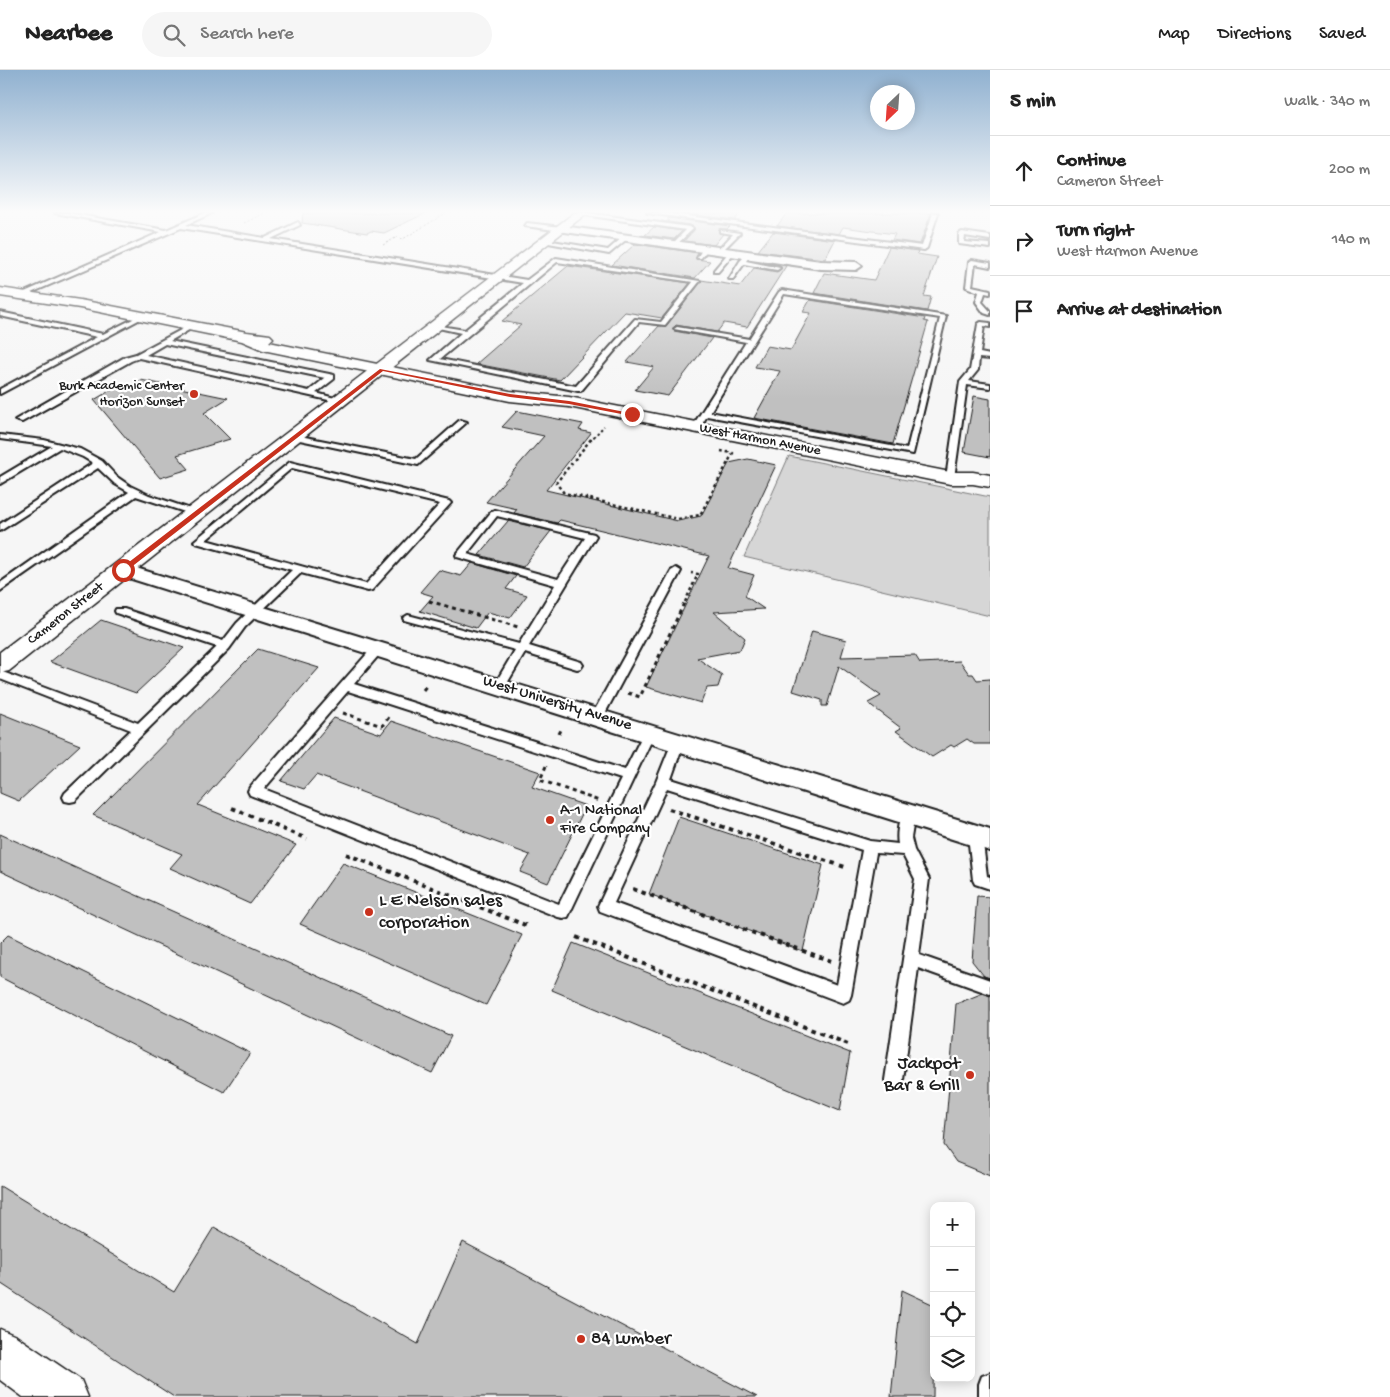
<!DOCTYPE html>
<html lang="en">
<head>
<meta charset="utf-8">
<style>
  :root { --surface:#fff; --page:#f6f6f6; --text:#222; --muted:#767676; --line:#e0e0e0 }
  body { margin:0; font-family:"Gochi Hand",sans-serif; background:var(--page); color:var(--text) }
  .controls { position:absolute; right:15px; bottom:15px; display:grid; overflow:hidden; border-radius:10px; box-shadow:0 2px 12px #0003 }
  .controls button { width:45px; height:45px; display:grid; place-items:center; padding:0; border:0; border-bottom:1px solid var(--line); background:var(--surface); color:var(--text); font:25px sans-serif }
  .compass { position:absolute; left:870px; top:15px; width:45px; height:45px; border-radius:50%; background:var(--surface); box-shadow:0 2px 12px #0003; rotate:205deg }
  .stop { position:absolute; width:15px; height:15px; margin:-11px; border:4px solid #c8321e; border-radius:50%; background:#fff }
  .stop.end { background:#c8321e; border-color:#fff; box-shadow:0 1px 5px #0008 }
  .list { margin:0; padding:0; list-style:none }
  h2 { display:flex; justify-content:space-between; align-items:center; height:65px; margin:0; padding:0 20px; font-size:21px }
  h2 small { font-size:16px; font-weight:400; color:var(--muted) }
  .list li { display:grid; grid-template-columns:32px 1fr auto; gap:15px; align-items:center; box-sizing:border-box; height:70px; padding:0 20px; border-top:1px solid var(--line) }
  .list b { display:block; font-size:19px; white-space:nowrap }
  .list p { margin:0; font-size:16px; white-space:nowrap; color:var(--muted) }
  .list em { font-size:16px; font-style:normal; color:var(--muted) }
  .icon { flex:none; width:28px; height:28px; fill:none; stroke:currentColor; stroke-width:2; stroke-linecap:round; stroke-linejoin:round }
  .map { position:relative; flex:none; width:990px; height:1327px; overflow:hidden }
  header { display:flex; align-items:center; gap:30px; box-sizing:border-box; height:70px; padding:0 25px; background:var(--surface); border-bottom:1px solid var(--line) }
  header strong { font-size:24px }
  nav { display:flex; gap:28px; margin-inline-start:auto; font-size:18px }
  .search { width:350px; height:45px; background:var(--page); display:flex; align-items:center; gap:12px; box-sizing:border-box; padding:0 18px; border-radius:28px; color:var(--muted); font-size:19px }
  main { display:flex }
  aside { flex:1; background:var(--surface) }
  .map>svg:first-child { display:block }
  .green { fill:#d6d6d6; stroke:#797979 }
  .building { fill:#c0c0c0; stroke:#1c1c1c }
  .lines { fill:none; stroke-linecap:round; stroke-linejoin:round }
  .service-casing { stroke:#1c1c1c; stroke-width:4 }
  .minor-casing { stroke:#1c1c1c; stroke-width:4 }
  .tertiary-casing { stroke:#1c1c1c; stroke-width:3 }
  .secondary-casing { stroke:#1c1c1c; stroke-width:3 }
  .path-far4 { stroke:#1c1c1c; stroke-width:1; stroke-dasharray:2 2; stroke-linecap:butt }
  .path-far3 { stroke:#1c1c1c; stroke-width:2; stroke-dasharray:2.5 2.5; stroke-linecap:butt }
  .path-far2 { stroke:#1c1c1c; stroke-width:2.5; stroke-dasharray:3 3; stroke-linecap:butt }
  .path-far1 { stroke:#1c1c1c; stroke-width:3; stroke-dasharray:4 4; stroke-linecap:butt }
  .path { stroke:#1c1c1c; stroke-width:4; stroke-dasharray:4.5 4.5; stroke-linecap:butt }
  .service { fill:#fff; fill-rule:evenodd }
  .minor { fill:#fff; fill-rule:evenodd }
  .tertiary { fill:#fff; fill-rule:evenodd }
  .secondary { fill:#fff; fill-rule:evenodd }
  .route { fill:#c8321e }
  .poi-dot { fill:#c8321e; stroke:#fff; stroke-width:2 }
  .labels { text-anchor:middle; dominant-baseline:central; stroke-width:4.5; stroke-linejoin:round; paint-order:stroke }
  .far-poi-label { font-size:14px; fill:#1c1c1c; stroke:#fff; text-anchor:end }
  .far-street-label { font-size:14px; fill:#1c1c1c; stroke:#fff }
  .street-label { font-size:16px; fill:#1c1c1c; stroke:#fff }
  .poi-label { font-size:16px; fill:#1c1c1c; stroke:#fff; text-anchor:start }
  .near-poi-label { font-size:19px; fill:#1c1c1c; stroke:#fff; text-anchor:start }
</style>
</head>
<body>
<header>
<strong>Nearbee</strong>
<div class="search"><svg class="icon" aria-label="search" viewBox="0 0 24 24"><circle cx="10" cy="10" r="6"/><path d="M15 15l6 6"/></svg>Search here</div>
<nav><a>Map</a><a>Directions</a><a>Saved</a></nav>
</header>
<main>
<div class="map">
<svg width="990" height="1327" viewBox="0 0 990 1327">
  <rect width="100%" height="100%" fill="#f6f6f6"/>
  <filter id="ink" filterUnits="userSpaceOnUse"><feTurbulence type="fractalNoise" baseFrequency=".02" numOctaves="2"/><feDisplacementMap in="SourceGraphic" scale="10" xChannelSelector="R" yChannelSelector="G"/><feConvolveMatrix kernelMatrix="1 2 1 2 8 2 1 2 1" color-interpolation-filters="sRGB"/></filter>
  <g filter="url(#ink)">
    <path class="green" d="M789 386 990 427V546L744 487Z"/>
    <g class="building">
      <path d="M303 143H426L384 163 371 161 367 163 302 153Z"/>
      <path d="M681 143H740L735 150Z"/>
      <path d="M787 143H931L920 174 892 170 895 164 843 157 839 164 777 156Z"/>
      <path d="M668 148 730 156 727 159H719V163L723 164 714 175 684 171 694 160V157L690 155 661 151 668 152Z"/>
      <path d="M654 157 682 161 674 169 645 165Z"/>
      <path d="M773 162 835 170 825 189 758 181Z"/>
      <path d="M635 174 698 183 696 189 710 191 695 208 612 195Z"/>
      <path d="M889 177 918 181 917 184 937 187 924 226 931 227 927 241 814 223 824 203 874 210Z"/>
      <path d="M762 192 786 196 747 257 724 253 717 262 676 255 672 259 674 261 712 268 668 326 635 320 654 297 627 292 659 256H666L701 212V210L740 216 754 198 777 202 782 198 780 196Z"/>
      <path d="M568 196 690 213 662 248 625 242 560 310 476 294 521 255 502 251Z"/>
      <path d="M810 230 925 248 924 251 928 252 893 374 754 348 780 301 755 297 767 276 791 280 811 243 803 242Z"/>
      <path d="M141 310 228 328 204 343 230 369 177 385 189 399 160 408 94 330 118 316 126 318Z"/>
      <path d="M974 326 990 329V387L964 382Z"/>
      <path d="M517 341 583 354 579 360 591 363 546 420 678 451 701 446 729 393 748 389 776 395 728 498 754 505 745 526 764 539 714 542 745 568 740 580 697 588 722 605 718 617 707 618 701 633 646 617 709 486 560 450 557 453 514 443 517 439 486 432 544 366 502 357Z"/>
      <path d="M508 451 551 461 523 497 479 485Z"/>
      <path d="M472 493 516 506 506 519 527 525 510 548 488 542 476 558 420 541 433 526 420 522 439 500 461 506Z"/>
      <path d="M101 550 184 578 136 623 50 592Z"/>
      <path d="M812 561 846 570 841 587 915 585 920 593 960 591 969 604H973L977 610 990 609V674H974L967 669 954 677 951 675 932 687 896 661 901 658 868 633 881 626 839 596 827 636H822V630L793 621Z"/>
      <path d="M258 579 319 598 198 735 296 775 250 834 170 798 182 784 93 745Z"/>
      <path d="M0 643 80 675 19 731 0 723Z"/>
      <path d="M334 648 381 664 391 651 540 702 532 717 586 736 548 813 520 802 530 785 316 705 304 719 281 711Z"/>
      <path d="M679 747 823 795 803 881 649 824Z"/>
      <path d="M0 764 451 966 432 1003 0 801Z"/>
      <path d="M343 793 522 865 486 935 300 854Z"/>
      <path d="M977 826 990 827V908L984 906 972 891Z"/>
      <path d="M8 865 250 983 224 1022 0 907V873Z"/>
      <path d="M573 873 850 983 840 1041 552 920Z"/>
      <path d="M983 923 990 926V1106L956 1092 944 1075 956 934Z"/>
      <path d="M0 1116 174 1222 214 1157 418 1274 463 1172 757 1327H174L0 1213Z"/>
      <path d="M902 1220 934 1235 933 1327H891Z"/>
    </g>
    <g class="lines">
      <g class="service-casing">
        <g id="service">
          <path d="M55 143H68L166 160 205 143H212L186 155 265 168 298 152 300 155 271 169 527 210 556 188 700 211 665 255 639 252 581 321H578L430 290 461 263 434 257V255L465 260 523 213 181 158 24 226H20V224L161 162ZM557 192 693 212 661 252 635 249 576 316 440 289Z"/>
          <path d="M587 143 690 157 693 159 674 177 672 174 686 160 578 144Z"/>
          <path d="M647 143H664L922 176 933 143H938L927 178 924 180Z"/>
          <path d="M527 153 562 157 565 159 562 161 525 156Z"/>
          <path d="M720 160 740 163 720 183 717 181 733 164 720 162Z"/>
          <path d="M962 162 990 166V170L965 166 964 172 990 174V178L959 174V164Z"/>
          <path d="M623 167 628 168 609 184 543 172 546 170 608 180Z"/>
          <path d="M703 178 708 179 701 188H697Z"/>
          <path d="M729 182 734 183 718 202H714V200Z"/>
          <path d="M746 185 749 187 746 191 780 198 777 200 744 194 733 209H729L740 191Z"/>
          <path d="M972 190 990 193V197L975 194 972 216 990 220V224L985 223 982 232 990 241V245L984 243 976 232 979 222 966 217 969 192Z"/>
          <path d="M782 220 946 246 913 384 707 346 699 359H693L692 357 746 272 674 259 677 257 749 269 779 222ZM784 224 940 248 907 379 710 342Z"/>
          <path d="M0 242 103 264 141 245 146 246 0 324V319L97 267 0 246Z"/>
          <path d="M981 252 990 253V257L984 256 980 283 990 285V289L979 288 978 300 969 311 990 314V318L967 315 954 408 950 411 946 408 960 312 970 300 978 254Z"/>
          <path d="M192 254 195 256 194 257 170 271 334 305V309L316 323 346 331 342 333 139 288 131 291 22 352 15 350 125 287 136 284ZM165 274 325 308 309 321 146 285Z"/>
          <path d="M460 350 467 352 418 395 295 369 291 367 295 365 416 389Z"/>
          <path d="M0 365 44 370 80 379 102 391 117 407 130 416 149 425 202 443 197 446 194 445 136 426 0 521V513L129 422 115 414 98 398 0 461V454L93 393 83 387 60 378 0 414V407L52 376 0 369Z"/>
          <path d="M290 392 449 431 451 433 372 520 368 521 301 503 245 557 229 579 75 731 70 732 65 731 63 727 65 723 131 660 0 609V601L138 653 217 577 116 543 115 541 116 539H124L223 571 237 553 292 500 196 473 194 471ZM292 398 440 434 366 514 206 470Z"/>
          <path d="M495 440 594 464 596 466 529 576 581 592 583 595 581 598 577 599 525 583 503 620 499 621 493 617 515 580 404 550 403 548 408 545 519 574 555 515 457 487 456 485 492 441ZM497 446 585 468 558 509 467 484Z"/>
          <path d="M676 498 681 501 603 647 597 651 593 650 591 647 671 501Z"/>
          <path d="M378 575 384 579 354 614 625 700 645 660H653L655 663 568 847 563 848 558 847 250 725 248 721 250 717 374 576ZM348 621 621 709 559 834 264 719Z"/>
          <path d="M678 667 682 669 684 672 671 709 870 771 898 774C896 764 899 749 903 740L908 739 913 740 915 744 911 768 914 780 929 809 919 885 990 910V924L918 898 903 1010 900 1016 894 1019 888 1016 885 1010 915 809 903 785 876 783 851 925 849 930 843 933 600 841 598 836 656 712 672 672 674 669ZM667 718 862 780 837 915 614 833Z"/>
          <path d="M975 759 980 761 982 765 987 806 990 807V819L975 814 973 810 968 765 970 761Z"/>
          <path d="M990 1303V1327H979V1314L982 1306Z"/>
        </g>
      </g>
      <g class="minor-casing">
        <g id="minor">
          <path d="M562 156 821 191 856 192 862 196 856 200 821 199 558 161 557 159 558 157Z"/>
          <path d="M123 494 990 759V781L116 504 113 500 116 496Z"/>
        </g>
      </g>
      <g class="tertiary-casing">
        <g id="tertiary">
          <path d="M574 143H587L9 601 0 603V582Z"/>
          <path d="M0 1259 16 1266 81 1310 88 1327H23L0 1310Z"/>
        </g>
      </g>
      <g class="secondary-casing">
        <path id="secondary" d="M0 218 80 230 247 262 270 265 273 268 269 272 510 321 569 327 950 402H973L990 405V417L973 414H950L569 337 510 331 263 280 242 271 80 238 0 226Z"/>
      </g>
      <g class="path-far4">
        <path d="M244 153 265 143"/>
        <path d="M383 175 397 167 403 169 446 143"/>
      </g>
      <path class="path-far3" d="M590 371 604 356"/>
      <g class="path-far2">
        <path d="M591 369 556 413 564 423 678 449 700 445 733 383 721 381"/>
        <path d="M429 531 432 532"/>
        <path d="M685 532 698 504 691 503"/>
      </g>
      <g class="path-far1">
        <path d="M429 531 518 557"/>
        <path d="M423 620 427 615"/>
        <path d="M628 623 640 627 685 531"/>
        <path d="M343 643 382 656 390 646"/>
        <path d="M559 664 562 658"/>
        <path d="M546 696 540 710 599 731"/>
      </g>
      <g class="path">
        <path d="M232 738 307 769"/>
        <path d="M669 739 848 798"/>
        <path d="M346 784 530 857"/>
        <path d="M633 819 831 891"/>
        <path d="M576 867 848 974"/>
      </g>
      <use href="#service" class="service"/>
      <use href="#minor" class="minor"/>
      <use href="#tertiary" class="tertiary"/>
      <use href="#secondary" class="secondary"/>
    </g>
  </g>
  <linearGradient id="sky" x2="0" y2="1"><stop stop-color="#90b1d0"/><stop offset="0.43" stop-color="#fbfbfb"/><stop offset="1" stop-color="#fbfbfb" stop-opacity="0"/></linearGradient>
  <rect width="990" height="329" fill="url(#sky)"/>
  <path class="route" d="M380 299 510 324 569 331 635 344 632 346 569 334 510 327 383 301 125 502H120V499Z"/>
  <g class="poi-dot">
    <circle cx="194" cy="324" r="5"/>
    <circle cx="550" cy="750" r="5"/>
    <circle cx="369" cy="842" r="5"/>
    <circle cx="970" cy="1005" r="5"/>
    <circle cx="581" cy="1269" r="5"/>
  </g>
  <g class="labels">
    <g class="far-poi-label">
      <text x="184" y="316">Burk Academic Center<tspan x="184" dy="16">Horizon Sunset</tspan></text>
    </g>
    <g class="far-street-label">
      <text transform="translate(760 370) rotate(11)">West Harmon Avenue</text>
      <text transform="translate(66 544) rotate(-38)">Cameron Street</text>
    </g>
    <g class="street-label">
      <text transform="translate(557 634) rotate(17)">West University Avenue</text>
    </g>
    <g class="poi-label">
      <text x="560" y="741">A-1 National<tspan x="560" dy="18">Fire Company</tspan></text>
    </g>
    <g class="near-poi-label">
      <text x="379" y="831">L E Nelson sales<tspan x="379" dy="22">corporation</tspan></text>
      <text x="960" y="994" text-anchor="end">Jackpot<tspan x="960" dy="22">Bar &amp; Grill</tspan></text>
      <text x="591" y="1269">84 Lumber</text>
    </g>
  </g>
</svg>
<div class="controls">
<button>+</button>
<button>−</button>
<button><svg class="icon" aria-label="locate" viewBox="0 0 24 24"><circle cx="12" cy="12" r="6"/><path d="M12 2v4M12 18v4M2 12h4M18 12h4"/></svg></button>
<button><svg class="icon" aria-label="layers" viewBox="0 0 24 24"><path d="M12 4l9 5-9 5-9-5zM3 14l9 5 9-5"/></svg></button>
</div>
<svg class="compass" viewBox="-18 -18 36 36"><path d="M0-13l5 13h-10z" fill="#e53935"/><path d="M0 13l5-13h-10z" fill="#767676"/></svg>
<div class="stop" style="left:123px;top:500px"></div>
<div class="stop end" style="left:632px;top:344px"></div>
</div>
<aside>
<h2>5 min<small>Walk · 340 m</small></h2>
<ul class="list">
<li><svg class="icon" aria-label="ahead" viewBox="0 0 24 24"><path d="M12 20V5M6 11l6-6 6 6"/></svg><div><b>Continue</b><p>Cameron Street</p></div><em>200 m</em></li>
<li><svg class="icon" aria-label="right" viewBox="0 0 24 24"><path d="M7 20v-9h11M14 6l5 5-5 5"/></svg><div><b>Turn right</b><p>West Harmon Avenue</p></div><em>140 m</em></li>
<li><svg class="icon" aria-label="arrive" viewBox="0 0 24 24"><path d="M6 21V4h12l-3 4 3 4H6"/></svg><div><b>Arrive at destination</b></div></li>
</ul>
</aside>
</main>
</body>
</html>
